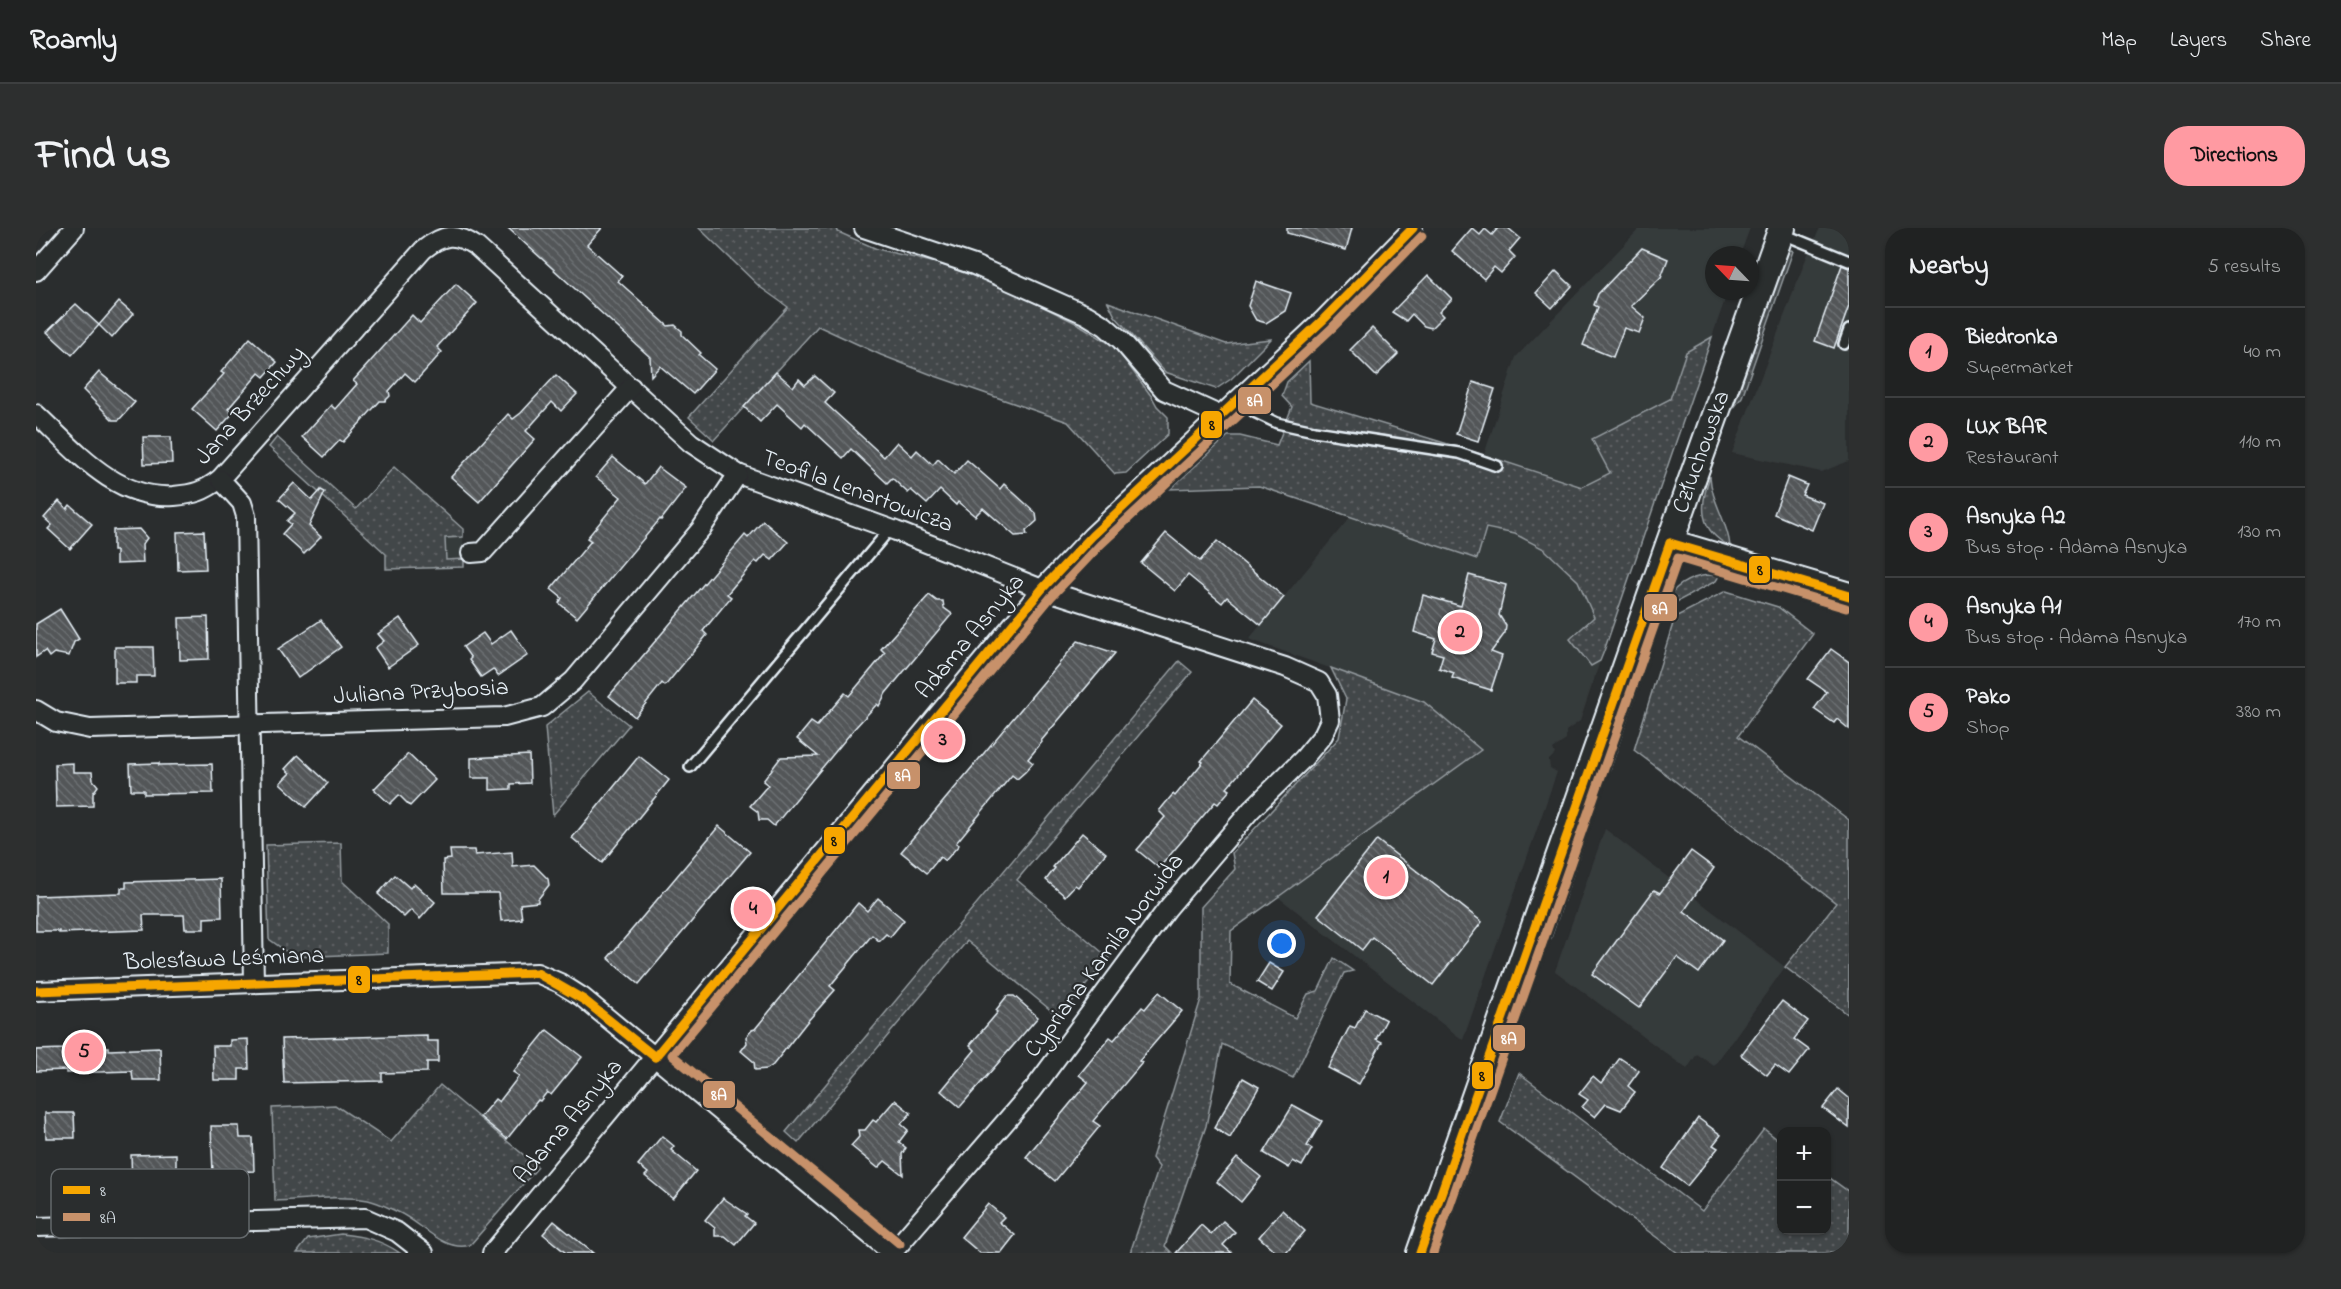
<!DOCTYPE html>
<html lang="en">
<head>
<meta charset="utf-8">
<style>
  :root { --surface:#202222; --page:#2d2f2f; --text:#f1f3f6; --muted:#a2a4a5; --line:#3d3f40; --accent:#ff9aa2 }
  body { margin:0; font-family:"Indie Flower",sans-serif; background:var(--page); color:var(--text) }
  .controls { position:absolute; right:18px; bottom:18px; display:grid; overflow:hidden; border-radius:12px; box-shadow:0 2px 4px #0004 }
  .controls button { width:54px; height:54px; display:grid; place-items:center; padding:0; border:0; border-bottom:2px solid var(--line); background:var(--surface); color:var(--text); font:30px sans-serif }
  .compass { position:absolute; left:1669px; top:18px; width:54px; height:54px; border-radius:50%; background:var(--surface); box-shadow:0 2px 4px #0004; rotate:295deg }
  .you { position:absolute; left:1246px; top:716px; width:21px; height:21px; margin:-15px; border:4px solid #fff; border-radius:50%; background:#1a73e8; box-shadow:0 0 0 9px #1a73e833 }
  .badge { display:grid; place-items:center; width:39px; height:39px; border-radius:50%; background:var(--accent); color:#111; font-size:20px; font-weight:700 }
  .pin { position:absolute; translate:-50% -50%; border:3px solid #fff; box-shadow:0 2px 6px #0006 }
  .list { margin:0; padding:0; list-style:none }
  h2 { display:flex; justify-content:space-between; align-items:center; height:78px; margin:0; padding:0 24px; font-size:26px }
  h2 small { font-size:20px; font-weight:400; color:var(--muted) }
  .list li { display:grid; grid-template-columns:39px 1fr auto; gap:18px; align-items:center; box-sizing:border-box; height:90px; padding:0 24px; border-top:2px solid var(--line) }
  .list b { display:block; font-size:22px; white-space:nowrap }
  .list p { margin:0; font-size:20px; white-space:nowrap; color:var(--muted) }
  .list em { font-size:20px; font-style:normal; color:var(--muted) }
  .map { position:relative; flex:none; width:1813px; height:1025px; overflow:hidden; border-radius:24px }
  header { display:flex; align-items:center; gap:36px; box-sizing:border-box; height:84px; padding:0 30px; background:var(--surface); border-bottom:2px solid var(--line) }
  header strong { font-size:28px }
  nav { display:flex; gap:33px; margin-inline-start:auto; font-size:21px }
  .intro { display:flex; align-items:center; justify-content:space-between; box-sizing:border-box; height:144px; padding:0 36px }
  h1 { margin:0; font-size:42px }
  .button { padding:15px 27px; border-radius:24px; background:var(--accent); color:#111; font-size:21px; font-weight:700 }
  main { display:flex; gap:36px; padding:0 36px }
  aside { flex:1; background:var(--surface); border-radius:24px; box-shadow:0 2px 4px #0004 }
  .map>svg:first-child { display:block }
  .built { fill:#363a3b }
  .grass { fill:url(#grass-dots); stroke:#959ca0; stroke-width:1.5 }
  .building { fill:url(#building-back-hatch); stroke:#e8f1f8; stroke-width:1.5 }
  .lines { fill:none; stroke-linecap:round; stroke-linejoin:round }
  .lane-casing { stroke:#e8f1f8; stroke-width:14 }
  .street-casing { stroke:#e8f1f8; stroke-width:22 }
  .secondary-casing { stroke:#e8f1f8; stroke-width:30 }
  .lane { stroke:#2a2d2e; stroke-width:9 }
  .street { stroke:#2a2d2e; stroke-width:18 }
  .secondary { stroke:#2a2d2e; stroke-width:26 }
  .bus-1-casing { stroke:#2a2d2e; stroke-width:14 }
  .bus-2-casing { stroke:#2a2d2e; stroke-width:14 }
  .bus-1 { stroke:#f7a600; stroke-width:9 }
  .bus-2 { stroke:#c7916a; stroke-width:9 }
  .labels { text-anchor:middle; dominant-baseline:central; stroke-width:4.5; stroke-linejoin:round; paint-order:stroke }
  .street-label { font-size:24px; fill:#e8f1f8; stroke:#2a2d2e }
  .key { fill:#2a2d2e; stroke:#63686b; stroke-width:1.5 }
  .key-label { font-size:16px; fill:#e8f1f8 }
  .line-badge { stroke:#2a2d2e; stroke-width:2 }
  .badge-label { font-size:16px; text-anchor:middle; font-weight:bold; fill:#fff }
  .pale-badge-label { font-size:16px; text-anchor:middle; font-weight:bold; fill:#111 }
</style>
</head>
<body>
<header>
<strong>Roamly</strong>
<nav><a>Map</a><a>Layers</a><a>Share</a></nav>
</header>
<div class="intro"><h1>Find us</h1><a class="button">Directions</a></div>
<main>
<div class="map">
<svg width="1813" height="1025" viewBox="0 0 1813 1025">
  <defs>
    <pattern id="grass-dots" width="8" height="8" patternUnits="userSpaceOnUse" patternTransform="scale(1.5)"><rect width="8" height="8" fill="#424648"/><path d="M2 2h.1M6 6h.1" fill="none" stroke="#5d6163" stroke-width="1.8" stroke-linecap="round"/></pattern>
    <pattern id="building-back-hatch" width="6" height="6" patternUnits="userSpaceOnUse" patternTransform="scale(1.5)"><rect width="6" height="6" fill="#535759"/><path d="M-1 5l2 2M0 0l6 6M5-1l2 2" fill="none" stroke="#6c7072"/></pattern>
  </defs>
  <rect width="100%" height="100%" fill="#2a2d2e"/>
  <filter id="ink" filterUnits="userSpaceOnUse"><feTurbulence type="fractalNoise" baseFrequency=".0167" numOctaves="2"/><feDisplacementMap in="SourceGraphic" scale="12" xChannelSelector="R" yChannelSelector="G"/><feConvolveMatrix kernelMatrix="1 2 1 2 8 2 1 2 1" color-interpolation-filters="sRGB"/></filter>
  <g filter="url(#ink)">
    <g class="built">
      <path d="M1604 0H1714L1704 27H1678V63H1692L1676 109 1650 124 1634 171 1557 211 1574 245 1546 259 1448 227 1480 129Z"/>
      <path d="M1784 0H1813V233L1785 244 1696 225 1771 28Z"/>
      <path d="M1315 288 1440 331 1450 300 1478 306 1508 321 1542 353 1558 389 1555 438 1564 433 1544 493 1530 503V512L1517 521 1519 526 1513 532 1514 540 1521 544 1427 812 1242 669 1445 522 1388 474 1213 411Z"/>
      <path d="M409 309H427L428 331 410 332Z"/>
      <path d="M1569 601 1749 739 1678 838 1661 826 1651 841 1519 743Z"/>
    </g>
    <g class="grass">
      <path d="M663 0H801L802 4 841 21 900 35 963 57 1044 97 1079 119 1116 169 1121 178 1132 189V206L1090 245 1079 246 1032 194 899 148 845 127 782 98 678 212 653 189 752 79 724 59Z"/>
      <path d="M1755 22 1757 23 1706 169 1697 181 1751 24Z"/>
      <path d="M1072 74 1190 116 1235 111 1195 151 1180 161 1129 144 1079 88Z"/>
      <path d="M1676 109 1568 423 1564 433 1555 438 1534 411 1558 389 1542 353 1508 321 1479 306 1450 300 1441 331 1223 258 1134 261 1192 208H1204L1241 217 1256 179 1246 168 1251 154 1273 133 1274 174 1448 227 1546 259 1574 245 1556 211 1634 171 1650 124Z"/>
      <path d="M241 209 320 281 358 239 427 301V309L409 310 410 332 428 331V339L350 341V326L233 219Z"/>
      <path d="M1674 248C1675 273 1692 294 1694 318 1662 303 1664 276 1674 248Z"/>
      <path d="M1672 347 1683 348 1680 353 1631 379 1628 378C1635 359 1653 349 1672 347Z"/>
      <path d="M1690 363 1742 379 1777 406 1702 508 1813 592V787L1749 739 1800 675 1598 522 1639 389Z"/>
      <path d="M1622 397H1624L1574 542 1572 530Z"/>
      <path d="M1143 433 1156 444 981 652 1073 730 1023 789 931 713 762 915 750 904Z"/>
      <path d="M1295 440 1388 474 1445 522 1195 703 1194 756 1259 790 1272 766 1282 763 1298 730 1317 743 1308 745 1257 850 1186 816 1170 898 1129 1018 1136 1025H1094L1123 939 1116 930 1165 771V679L1199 641 1196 625 1303 510 1310 471Z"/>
      <path d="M552 464 593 497 517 587 509 499Z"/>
      <path d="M305 615 306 653 352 696V725L258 729 233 711 230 617Z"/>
      <path d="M1545 616 1547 617 1515 710 1510 705 1542 617Z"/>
      <path d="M1483 845 1666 983 1728 901 1745 914 1746 1002H1790L1791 948 1813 964V1025H1642L1464 894Z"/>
      <path d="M404 857 502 939 434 1017C408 1025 385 994 362 984 353 980 342 974 332 972 302 967 269 972 239 973L236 880 299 877 355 914Z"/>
      <path d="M1430 940 1433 941 1403 1025H1398L1427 942Z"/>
      <path d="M305 1006C327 1008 345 1012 364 1025H261L272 1011Z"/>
    </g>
    <g class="building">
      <path d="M472 0H566L551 17 586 48 582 53 632 98 639 97 646 103V107L665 125 663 127 679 141 657 166 624 138 615 148 614 129Z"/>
      <path d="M1251 0H1316L1310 22 1251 5Z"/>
      <path d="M1436 0 1444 7 1449 1 1456 7 1462 0H1472L1484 10 1473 23 1479 29 1465 45 1458 39 1448 51 1416 23Z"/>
      <path d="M1606 20 1632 31 1625 49 1595 78 1609 90 1603 105 1588 100 1577 129 1547 117 1562 79 1558 77 1562 66Z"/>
      <path d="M1806 37 1813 40V78L1798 120 1779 113Z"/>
      <path d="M1520 43 1536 58 1516 80 1500 65Z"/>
      <path d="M1392 47 1416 71 1403 84 1407 88 1395 100 1388 98 1376 86 1370 93 1356 84Z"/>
      <path d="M1220 53 1255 65 1249 83 1230 95 1220 92 1212 78Z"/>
      <path d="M420 56 441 75 401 119 406 124 379 154 369 145 353 163 354 168 349 173H344L307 214 304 212 288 229 266 209 295 177 299 181 321 156 317 153 376 87 384 95Z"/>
      <path d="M83 74 97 86 76 110 63 97 36 127 11 104 40 76 63 97Z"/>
      <path d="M1336 100 1362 126 1340 148 1314 122Z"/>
      <path d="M214 110 241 134 228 149 223 145 192 181 197 185 181 203 156 181 188 146 185 144Z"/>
      <path d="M63 144 99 174 83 192H77L47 162Z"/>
      <path d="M740 144 757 159 763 151 769 157 779 148 798 165 789 175 848 229 861 214 876 228 881 222 897 237 902 231 918 246 931 232 964 261 968 256 1000 285 1001 293 990 303 991 307 979 308 947 280 939 288 922 274 920 277 904 262 891 276 875 262 872 265 856 250 851 255 815 221 807 230 769 195 766 199 741 176 724 194 708 179Z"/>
      <path d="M520 147 541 166 525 183 516 174 490 203 499 211 443 274 415 249 472 186 477 191 485 185Z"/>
      <path d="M1437 154 1459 161 1442 213 1420 206Z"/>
      <path d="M107 209H135L136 235 108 236Z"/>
      <path d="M577 229 609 256 622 239 650 260 625 292 624 291 541 390 523 375 526 370 515 361 555 313 551 310 585 269 560 249Z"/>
      <path d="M1752 249 1771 257 1766 267 1787 275 1776 302 1738 286Z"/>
      <path d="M258 255 276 272 285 262 289 264 273 298 285 309 268 326 246 306 255 296 251 293 259 285 243 271Z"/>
      <path d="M23 273 31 281 34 277 56 296 34 321 12 301 16 297 8 290Z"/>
      <path d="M727 293 752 314 736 332 729 327 722 335 719 333 691 366 695 369 667 403 671 407 629 458 626 455 599 489 573 468 709 307 712 310Z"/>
      <path d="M103 301 111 310 106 317 107 335 80 336V323H77V302Z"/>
      <path d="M168 303 170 341 142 342 141 304Z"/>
      <path d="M1130 305 1164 333 1181 313 1248 369 1225 397 1191 369 1186 375 1152 347 1139 363 1105 335Z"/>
      <path d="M1433 347 1470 357 1463 387 1470 398 1469 405 1455 424 1466 428 1455 462 1416 450 1418 445 1403 440 1407 427 1396 424 1400 411 1378 404 1387 367 1425 378Z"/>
      <path d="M893 367 901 373H907L908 380 916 386 850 465 843 478 841 476 818 501 738 598 731 592H723L722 584 714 578 732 557 727 553 745 529 782 528 761 511 775 494 781 498 809 465 813 468 849 425 845 421Z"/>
      <path d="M24 381 43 411 38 414 33 428 18 425 13 429 9 423 0 429V396Z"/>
      <path d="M172 389 173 431 144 432 143 390Z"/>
      <path d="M364 390 383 417 352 439 339 420 348 413 342 406Z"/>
      <path d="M285 392 305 419 262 450 242 421Z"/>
      <path d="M475 402 492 427 462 448 457 441 445 449 433 432 435 430 427 419 447 405 455 416Z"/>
      <path d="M1042 413 1079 425 1005 513 1006 514 992 531 997 535 989 544 981 551 976 547 920 615 923 617 909 633 904 629 891 645 865 624Z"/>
      <path d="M79 419H117L118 448H100V455H79Z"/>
      <path d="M1795 421 1813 434V501L1801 491 1798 495 1778 481 1791 464 1772 451Z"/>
      <path d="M1216 472 1245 496 1191 560 1194 562 1182 576 1179 574 1123 640 1101 622 1129 589 1123 583 1137 566 1139 568 1167 534 1165 533Z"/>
      <path d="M372 526 399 552 374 578 363 567 354 576 338 561Z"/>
      <path d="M262 527 292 555 270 579 244 555 254 545 249 541Z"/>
      <path d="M493 527 494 555 475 556V561L454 562V550H435V530Z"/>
      <path d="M603 528 633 552 566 635 536 610Z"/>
      <path d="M37 535V544H56L57 552 62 558 57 565V578L20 579 19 536Z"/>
      <path d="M123 535V537L176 536 177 565 108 566V562H95L94 536Z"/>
      <path d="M683 598 714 624 603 756 572 730Z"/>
      <path d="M1046 605 1070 625 1042 659 1039 657 1029 668 1010 652 1019 640 1017 639Z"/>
      <path d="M1341 612 1446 694 1397 757 1336 709 1326 722 1282 687Z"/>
      <path d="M414 622H438L439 627 476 624 477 639 498 637 512 651 513 657 502 671V674L484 676 486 691 465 693 462 665H408L407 632 415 631Z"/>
      <path d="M1655 623 1678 640 1648 683 1687 712 1663 745 1641 729 1603 780 1556 746 1618 662 1624 665Z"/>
      <path d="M359 647 374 660 378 655 399 674 384 691 375 682 368 689 342 666Z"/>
      <path d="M185 651 186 689 168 690V701H149L148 687H107L108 702 23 705V703H0V668L85 665V660H90V654Z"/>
      <path d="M842 670 868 692 854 709 850 706 843 713 836 707 794 758 799 762 770 795 737 837 731 841 719 842 718 834 705 823 711 815 710 809 716 802 719 801 822 675 831 683Z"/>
      <path d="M1233 735 1248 744 1236 763 1221 754Z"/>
      <path d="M1123 764 1146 783 1103 833 1106 835 1057 893 1064 898 1019 953 990 929 1052 854 1043 847 1074 809 1078 812 1106 779 1109 781Z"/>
      <path d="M971 768H978L1002 789 924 879 905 863 939 822 934 817 962 784 960 782Z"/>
      <path d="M1746 773 1772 793 1758 811 1773 822 1753 847 1739 837 1731 847 1705 827Z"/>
      <path d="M1329 781 1350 792 1340 811 1346 814 1323 856 1292 840 1314 798 1319 800Z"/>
      <path d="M511 802 546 829 515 867 511 864 504 873 502 872 471 911 444 889 459 871 463 874 483 848 477 844Z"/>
      <path d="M391 807V813H402V834H391V844L346 845V853L248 855 246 811Z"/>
      <path d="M212 811 213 841H203V852H178L177 818H194V812Z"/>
      <path d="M40 816H59V819H73V822L124 820 125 852H97L96 843 30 845V842L0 843V822L29 821V819H41Z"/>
      <path d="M1584 830 1603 843 1592 858 1599 864 1585 882 1570 876 1559 889 1546 879 1552 872 1543 866 1557 848 1565 855Z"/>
      <path d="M1207 850 1223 859 1194 910 1178 900Z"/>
      <path d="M1802 861 1813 870V900L1787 880Z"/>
      <path d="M859 872 875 885 865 896 872 902 863 914 870 920 866 926 867 947 849 933 842 940 815 918 823 909 822 902H829L837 892 840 894Z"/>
      <path d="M1257 877 1286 893 1271 918 1276 921 1266 938 1257 933 1253 940 1228 925Z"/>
      <path d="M9 885H38L39 910H10Z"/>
      <path d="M1662 890 1685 907 1677 917 1682 920 1651 958 1627 940Z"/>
      <path d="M175 898H203L204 910H217L218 943 177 945Z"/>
      <path d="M626 908 638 918 635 922 660 943 637 971 609 948 612 945 602 937Z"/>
      <path d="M140 926V954L96 956 95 927Z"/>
      <path d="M1201 930 1225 949 1205 974 1181 954Z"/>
      <path d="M687 970 711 986 709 988 718 995 700 1017 689 1008H679V1000L669 992Z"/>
      <path d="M952 976 968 989 963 994 979 1007 965 1025H944L925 1009Z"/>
      <path d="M1246 982 1269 1003 1250 1025H1241L1223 1009Z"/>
      <path d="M518 993 557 1025H530L507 1006Z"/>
      <path d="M1187 993 1199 1004 1187 1017 1196 1025H1140L1165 997 1175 1006Z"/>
    </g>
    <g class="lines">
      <g class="lane-casing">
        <g id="lane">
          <path d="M1747 6 1813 33"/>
          <path d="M1808 116 1813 102"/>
          <path d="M1201 171 1220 185 1241 195 1278 203 1423 225 1461 238"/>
          <path d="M654 539 854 301"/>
        </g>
      </g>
      <g class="street-casing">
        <g id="street">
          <path d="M828 0 938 37 1051 87 1069 98 1085 112 1128 162 1183 187"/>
          <path d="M0 43 38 0"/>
          <path d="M0 186C39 222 79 272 138 268 158 266 167 264 184 251L387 22C407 6 419 4 441 19L655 215 702 246 860 303 1006 361 1249 439 1283 454 1291 467 1294 492 1287 507 1267 531 1215 582 1131 681 997 862 856 1025 546 769 524 755 501 745 0 763"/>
          <path d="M184 251 206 275 210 288 218 755"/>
          <path d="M435 325 447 324 595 159"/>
          <path d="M0 482 20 494 54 501 468 489 506 479 537 453 665 301 702 246"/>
          <path d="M0 999 329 990 361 1004 388 1025"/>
          <path d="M456 1025 1006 361 1056 308 1288 91 1377 0"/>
        </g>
      </g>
      <g class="secondary-casing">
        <g id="secondary">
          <path d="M1634 315 1813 368"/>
          <path id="s1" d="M1384 1025 1654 257 1746 0"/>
        </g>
      </g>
      <use href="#lane" class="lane"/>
      <use href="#street" class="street"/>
      <use href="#secondary" class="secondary"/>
      <g class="bus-1-casing">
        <g id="bus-1">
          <path d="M1634 315 1813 368"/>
          <path d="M0 763 501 745 548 772 619 829"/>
          <path d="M619 829 1006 361 1056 308 1288 91 1377 0"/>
          <path d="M1384 1025 1634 315"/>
        </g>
      </g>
      <g class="bus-2-casing">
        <g id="bus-2">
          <path d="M864 1016 636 827 1015 369 1064 317 1296 100 1386 8"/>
          <path d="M1397 1025 1642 330 1810 380"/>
        </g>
      </g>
      <use href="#bus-1" class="bus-1"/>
      <use href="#bus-2" class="bus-2"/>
    </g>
  </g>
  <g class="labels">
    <g class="street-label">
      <text transform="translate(215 178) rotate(-48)">Jana Brzechwy</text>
      <text stroke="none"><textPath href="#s1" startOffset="849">Człuchowska</textPath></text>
      <text transform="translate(821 264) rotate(20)">Teofila Lenartowicza</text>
      <text transform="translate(935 409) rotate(-50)">Adama Asnyka</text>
      <text transform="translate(385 465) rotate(-3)">Juliana Przybosia</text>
      <text transform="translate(1069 728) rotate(-53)">Cypriana Kamila Norwida</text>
      <text transform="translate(188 732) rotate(-2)">Bolesława Leśmiana</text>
      <text transform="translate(533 894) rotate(-50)">Adama Asnyka</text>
    </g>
  </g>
  <rect x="15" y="941" width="198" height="69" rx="9" class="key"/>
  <rect x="27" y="958" width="27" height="8" fill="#f7a600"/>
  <rect x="27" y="985" width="27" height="8" fill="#c7916a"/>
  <g class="key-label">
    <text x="64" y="968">8</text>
    <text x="64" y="995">8A</text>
  </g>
  <g class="line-badge">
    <rect x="1201" y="158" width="35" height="29" rx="6" fill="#c7916a"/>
    <rect x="1164" y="182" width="23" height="29" rx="6" fill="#f7a600"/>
    <rect x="1712" y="327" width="23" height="29" rx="6" fill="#f7a600"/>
    <rect x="1607" y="365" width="35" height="29" rx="6" fill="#c7916a"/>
    <rect x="850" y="533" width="35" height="29" rx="6" fill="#c7916a"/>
    <rect x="787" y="598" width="23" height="29" rx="6" fill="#f7a600"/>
    <rect x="311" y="737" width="24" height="29" rx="6" fill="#f7a600"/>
    <rect x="1456" y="796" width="34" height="28" rx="6" fill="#c7916a"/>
    <rect x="1435" y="833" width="23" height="29" rx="6" fill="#f7a600"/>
    <rect x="666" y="852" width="34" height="29" rx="6" fill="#c7916a"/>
  </g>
  <g class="badge-label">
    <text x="1219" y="178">8A</text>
    <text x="1624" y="386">8A</text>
    <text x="867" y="553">8A</text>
    <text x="1473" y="816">8A</text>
    <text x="683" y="872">8A</text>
  </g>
  <g class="pale-badge-label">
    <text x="1176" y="202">8</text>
    <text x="1724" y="347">8</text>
    <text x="798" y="618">8</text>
    <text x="323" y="757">8</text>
    <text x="1446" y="853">8</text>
  </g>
</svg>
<div class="controls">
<button>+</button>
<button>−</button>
</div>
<svg class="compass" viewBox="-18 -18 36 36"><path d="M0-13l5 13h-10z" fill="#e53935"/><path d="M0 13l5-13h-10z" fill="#a2a4a5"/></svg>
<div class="you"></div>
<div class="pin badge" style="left:1350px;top:649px">1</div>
<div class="pin badge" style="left:1424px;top:404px">2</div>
<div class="pin badge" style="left:907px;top:512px">3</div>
<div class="pin badge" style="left:717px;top:681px">4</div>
<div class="pin badge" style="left:48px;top:824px">5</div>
</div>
<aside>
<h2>Nearby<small>5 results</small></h2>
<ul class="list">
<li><span class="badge">1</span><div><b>Biedronka</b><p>Supermarket</p></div><em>40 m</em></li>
<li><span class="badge">2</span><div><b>LUX BAR</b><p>Restaurant</p></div><em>110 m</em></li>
<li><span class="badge">3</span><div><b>Asnyka A2</b><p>Bus stop · Adama Asnyka</p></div><em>130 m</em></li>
<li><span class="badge">4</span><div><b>Asnyka A1</b><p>Bus stop · Adama Asnyka</p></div><em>170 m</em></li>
<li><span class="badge">5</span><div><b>Pako</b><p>Shop</p></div><em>380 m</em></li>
</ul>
</aside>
</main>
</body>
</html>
